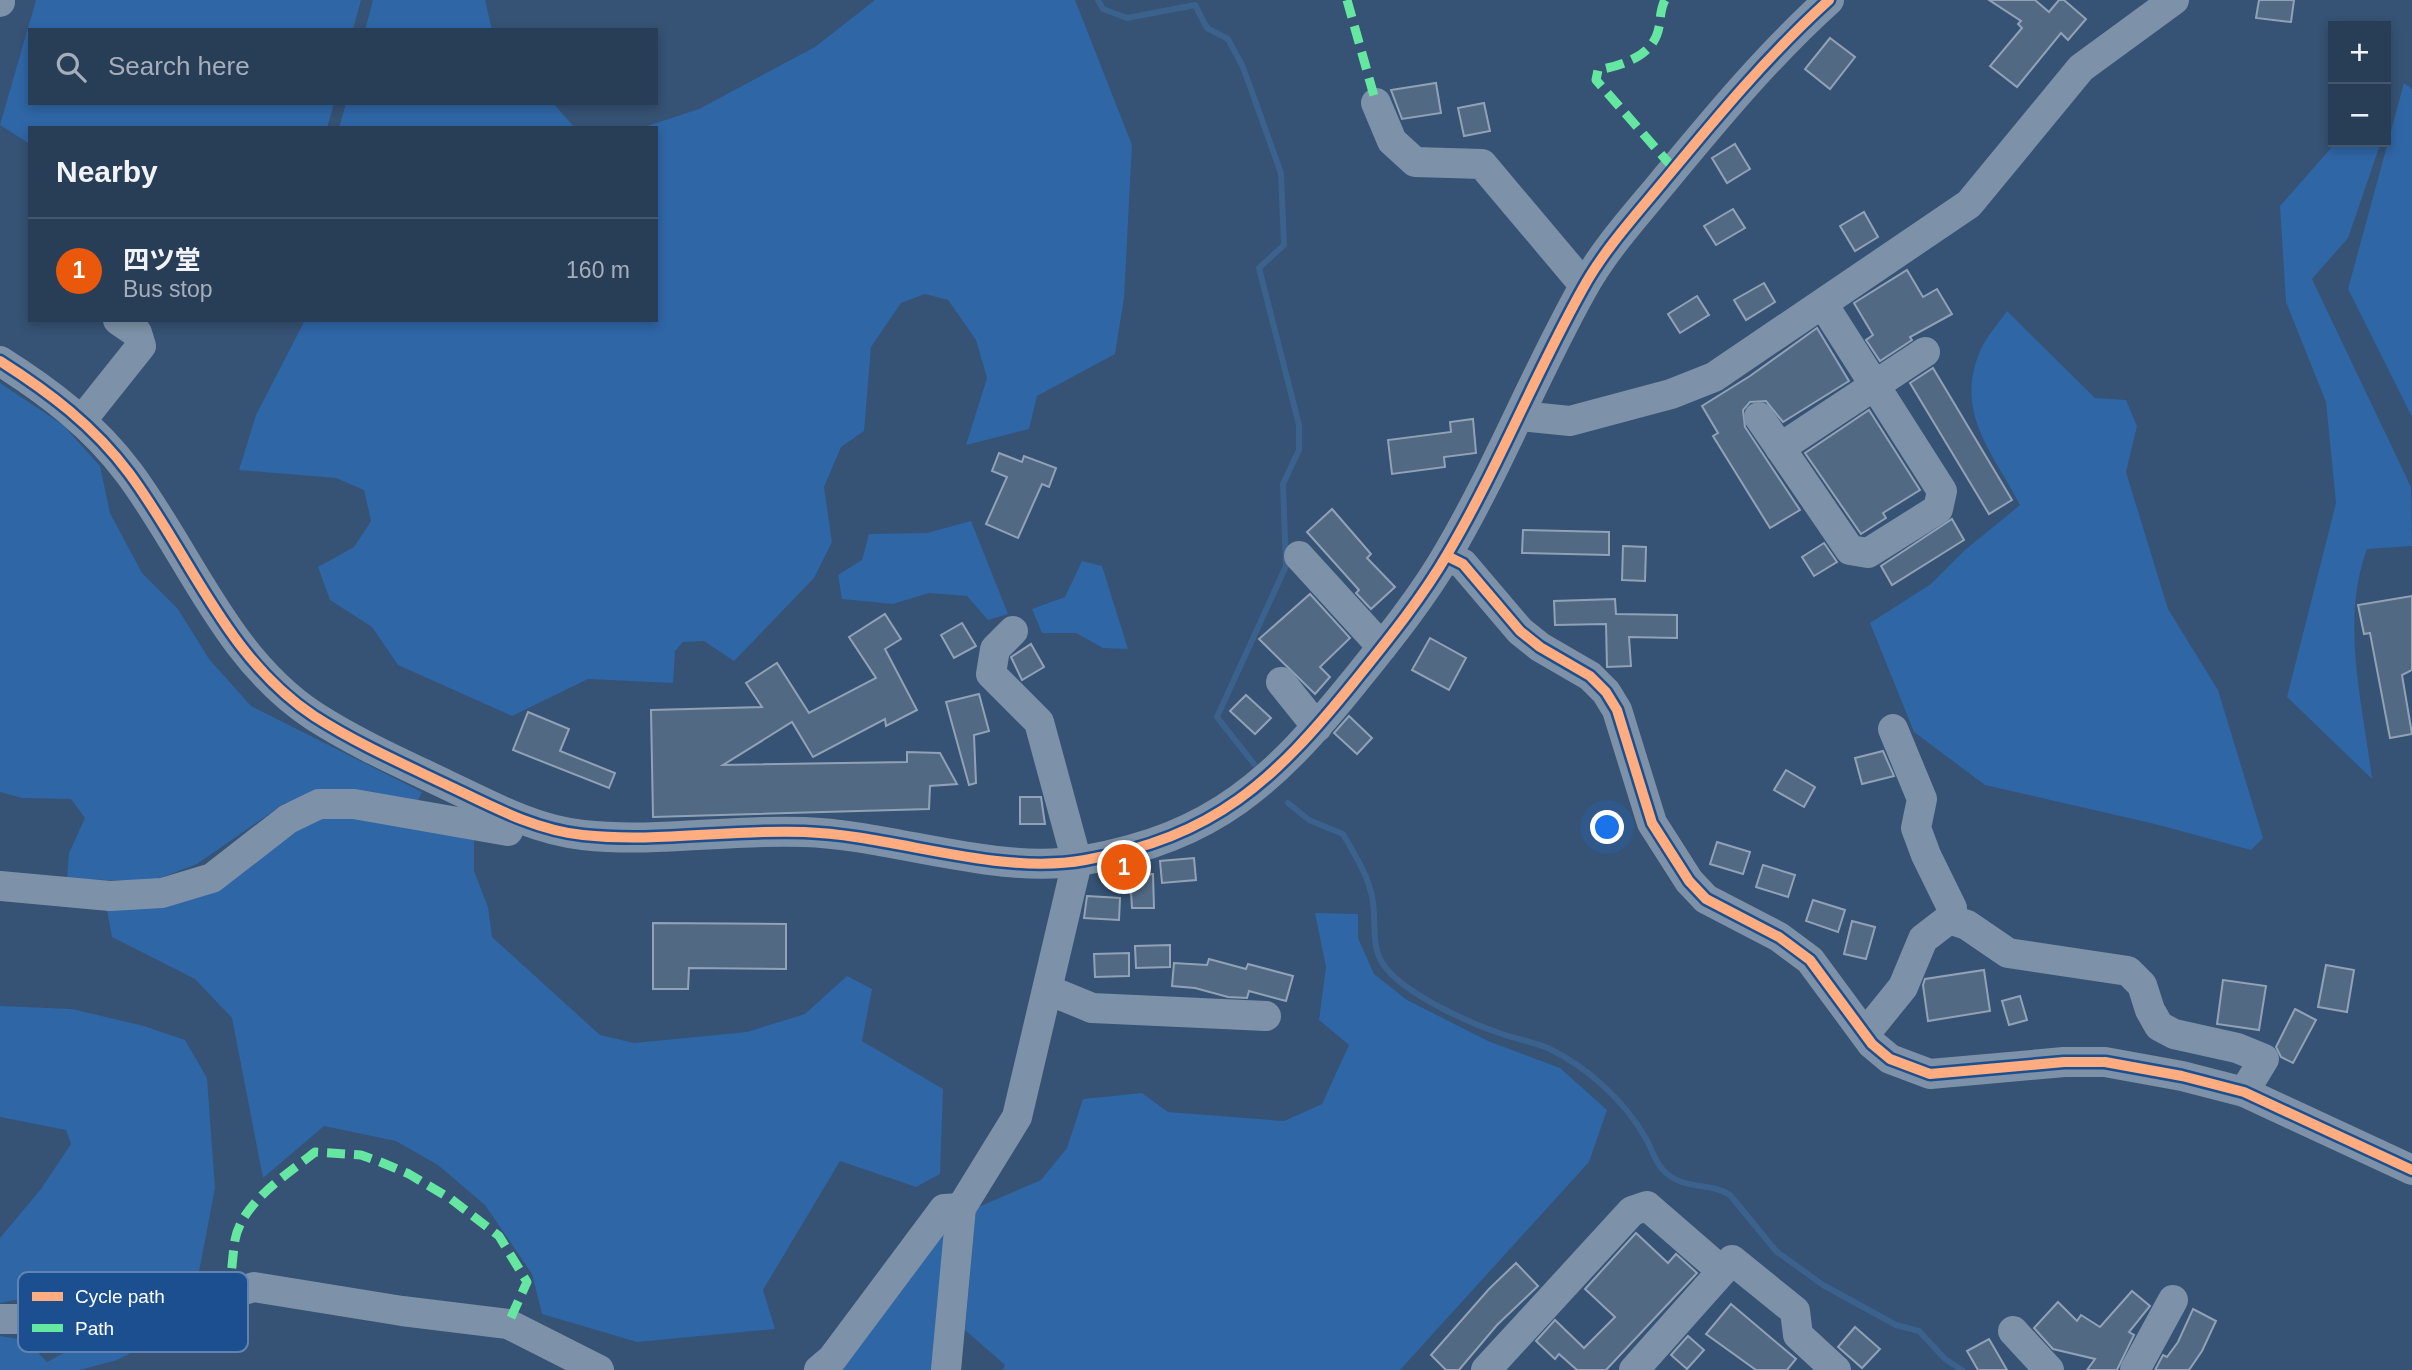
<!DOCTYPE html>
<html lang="en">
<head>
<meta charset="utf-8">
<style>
  :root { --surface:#283e57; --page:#344961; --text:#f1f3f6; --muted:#a5aeba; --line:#44576d; --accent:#ea580c }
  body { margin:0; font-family:Arial,"Noto Sans JP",sans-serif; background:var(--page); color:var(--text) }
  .controls { position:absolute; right:21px; top:21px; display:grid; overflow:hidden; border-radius:0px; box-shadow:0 4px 10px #0003 }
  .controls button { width:63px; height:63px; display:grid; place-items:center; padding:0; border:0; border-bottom:2px solid var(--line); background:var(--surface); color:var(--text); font:35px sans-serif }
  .you { position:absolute; left:1608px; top:828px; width:24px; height:24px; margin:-18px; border:5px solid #fff; border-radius:50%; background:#1a73e8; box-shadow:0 0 0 10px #1a73e833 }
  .badge { display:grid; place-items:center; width:46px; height:46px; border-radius:50%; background:var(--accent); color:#fff; font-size:23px; font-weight:700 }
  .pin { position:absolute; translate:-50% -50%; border:4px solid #fff; box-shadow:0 2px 7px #0006 }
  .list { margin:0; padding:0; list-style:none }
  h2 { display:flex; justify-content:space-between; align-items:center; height:91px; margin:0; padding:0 28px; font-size:30px }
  h2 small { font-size:23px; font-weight:400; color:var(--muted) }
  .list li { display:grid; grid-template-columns:46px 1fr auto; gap:21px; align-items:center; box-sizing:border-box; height:105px; padding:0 28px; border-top:2px solid var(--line) }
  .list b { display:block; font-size:26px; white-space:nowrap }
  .list p { margin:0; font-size:23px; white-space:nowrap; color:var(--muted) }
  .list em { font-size:23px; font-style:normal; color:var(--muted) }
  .icon { flex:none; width:38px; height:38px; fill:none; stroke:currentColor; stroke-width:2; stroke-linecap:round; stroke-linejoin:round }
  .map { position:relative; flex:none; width:2412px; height:1370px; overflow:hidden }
  .search { position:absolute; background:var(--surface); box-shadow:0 4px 10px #0003; left:28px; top:28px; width:630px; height:77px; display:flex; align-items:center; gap:18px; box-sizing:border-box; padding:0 24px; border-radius:0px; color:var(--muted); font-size:26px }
  .panel { position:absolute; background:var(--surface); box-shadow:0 4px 10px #0003; left:28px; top:126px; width:630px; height:196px; border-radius:0px }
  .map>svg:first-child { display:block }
  .green { fill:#2f66a5 }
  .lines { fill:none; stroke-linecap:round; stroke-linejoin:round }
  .stream { stroke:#3b618d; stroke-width:6 }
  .building { fill:#526984; stroke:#92a2b6; stroke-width:2 }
  .minor { stroke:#7d92a8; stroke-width:30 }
  .quiet { stroke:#66e7a1; stroke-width:9; stroke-dasharray:18 9; stroke-linecap:butt }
  .cycleway-casing { stroke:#1b4f8f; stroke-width:15 }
  .cycleway { stroke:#ffac80; stroke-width:10 }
  .key { fill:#1b4f8f; stroke:#5f84b1; stroke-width:2 }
  .key-label { font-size:19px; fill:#fff }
</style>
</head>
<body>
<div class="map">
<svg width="2412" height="1370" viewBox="0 0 2412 1370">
  <rect width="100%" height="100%" fill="#365274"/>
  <g class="green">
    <path d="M36 0H361L353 30H30V103H334L327 128H30V144L0 125Z"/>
    <path d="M373 0H485L492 30H365Z"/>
    <path d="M875 0H1075L1132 145 1124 298 1115 354 1037 396 1029 429 966 445 987 378 976 340 948 300 925 294 901 303 871 347 864 431 841 447 824 487 832 542 814 578 734 661 704 641 683 642 675 651 673 683 588 679 512 716 398 665 372 627 330 600 318 567 354 547 371 521 364 490 336 478 239 470 256 415 305 320H656V128H641L699 109 815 47Z"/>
    <path d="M2404 83 2412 89V417L2348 289Z"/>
    <path d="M346 103H553L575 128H339Z"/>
    <path d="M2333 139V142H2381L2348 238 2312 279 2411 487 2412 546 2367 549C2340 622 2363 704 2372 779L2287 697 2336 503 2326 402 2286 302 2280 206 2331 148Z"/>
    <path d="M2007 311 2095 398 2126 400 2137 426 2126 472 2168 609 2218 690 2263 838 2251 850 2155 824 1985 785 1914 732 1870 623 1931 584 1965 550 2020 505C1993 452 1954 414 1980 351 1986 337 1999 323 2007 311Z"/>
    <path d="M0 383 63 425 100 466 110 513 142 573 178 609 209 659 251 706 422 792 415 807 338 796 285 803 197 864 152 881 67 879 69 853 85 818 71 799 22 798 0 792Z"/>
    <path d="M971 521 1008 614 988 620 967 596 929 593 893 604 842 599 838 575 862 560 869 534 927 533Z"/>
    <path d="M1082 561 1102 566 1128 649 1103 648 1076 633H1042L1032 609 1065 597Z"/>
    <path d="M314 811 474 836V871L488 907 492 937 600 1035 634 1043 747 1032 805 1014 847 976 872 989 862 1041 943 1089 940 1174 916 1187 840 1161 763 1290 775 1329 637 1342 542 1314 532 1274 485 1205 438 1165 396 1141 324 1126 263 1178 232 1018 195 979 112 937 107 910 163 901Z"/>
    <path d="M1315 913 1358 914V938L1374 974 1407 1000 1488 1041 1560 1068 1607 1110 1589 1162 1400 1370H1003L1005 1365 965 1330 976 1208 1041 1180 1067 1148 1083 1099 1142 1093 1168 1112 1284 1121 1322 1104 1349 1045 1319 1020 1326 967Z"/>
    <path d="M0 1006 72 1009 144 1026 185 1040 207 1078 215 1188 199 1272 166 1293 63 1290 0 1303V1238L41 1189 71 1144 66 1130 0 1117Z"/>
    <path d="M937 1231 950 1232 936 1370H833Z"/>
    <path d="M192 1313 208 1314 117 1360 80 1370H0V1336L26 1340 47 1362 91 1338Z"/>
  </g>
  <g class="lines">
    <g class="stream">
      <path d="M1098 0 1103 9 1127 18 1195 5 1207 28 1228 39 1243 67 1281 173 1284 245 1259 268 1299 425V450L1283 484 1286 566 1217 717 1254 764"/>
      <path d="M1288 803 1309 820 1343 834C1354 853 1368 875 1372 897 1377 918 1370 945 1383 964 1402 993 1469 1023 1502 1034 1517 1039 1533 1042 1548 1048 1587 1067 1623 1099 1645 1137 1653 1150 1654 1162 1666 1173 1688 1191 1710 1182 1730 1195L1776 1251 1823 1285 1896 1325 1919 1331 1945 1359 1962 1370"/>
    </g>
  </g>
  <g class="building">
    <path d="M1989 0H2035L2049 12 2059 0H2064L2086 19 2068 40 2061 33 2017 87 1990 66 2022 28 2018 24 2021 21Z"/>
    <path d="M2259 0H2294L2291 22 2256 18Z"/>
    <path d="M1830 38 1855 57 1830 89 1805 69Z"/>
    <path d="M1436 83 1441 113 1402 119 1391 90Z"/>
    <path d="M1484 103 1490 131 1464 136 1458 108Z"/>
    <path d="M1735 144 1750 169 1727 183 1712 158Z"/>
    <path d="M1733 209 1745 228 1716 245 1704 226Z"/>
    <path d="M1864 212 1878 237 1855 251 1840 226Z"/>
    <path d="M1907 270 1923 297 1937 289 1952 314 1910 337 1912 340 1880 361 1866 340 1873 335 1854 303Z"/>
    <path d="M1764 283 1775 302 1746 320 1734 300Z"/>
    <path d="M1697 296 1709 315 1680 333 1668 314Z"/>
    <path d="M1817 328 1849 381 1783 422 1766 401 1750 402 1743 410 1745 427 1800 510 1770 528 1713 436 1718 433 1702 406 1750 376Z"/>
    <path d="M1933 368 2012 500 1989 514 1910 383Z"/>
    <path d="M1869 410 1920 490 1883 513 1886 518 1861 534 1805 453Z"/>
    <path d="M1473 419 1476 453 1444 457 1445 467 1392 474 1388 440 1451 432 1450 422Z"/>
    <path d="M999 453 1022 462 1024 456 1056 468 1049 487 1042 484 1018 538 986 524 1007 477 992 471Z"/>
    <path d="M1332 509 1371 554 1367 558 1395 587 1371 609 1356 593 1359 590 1307 532Z"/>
    <path d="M1952 519 1964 540 1892 585 1881 566Z"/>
    <path d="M1523 530 1609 532V555L1522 553Z"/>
    <path d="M1824 543 1837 562 1814 576 1802 557Z"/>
    <path d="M1623 546 1646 547 1645 581 1622 580Z"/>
    <path d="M1310 594 1350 638 1320 667 1330 677 1315 694 1259 639Z"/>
    <path d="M2412 596V670L2402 675 2412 734 2390 738 2370 633 2364 634 2358 605Z"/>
    <path d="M1615 599 1616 614 1677 615V638L1629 637 1631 666 1607 667 1606 624 1555 625 1554 601Z"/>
    <path d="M885 614 901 639 885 649 917 710 886 726 885 719 813 757 792 722 723 765 907 762V752L940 753 957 784 930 786 929 809 653 817 651 710 762 707 746 683 777 663 809 713 876 678 849 637Z"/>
    <path d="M962 623 976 646 954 658 941 635Z"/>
    <path d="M1430 638 1466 658 1449 690 1412 670Z"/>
    <path d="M1031 644 1044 667 1022 680 1011 657Z"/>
    <path d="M979 694 989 731 974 735 976 783 969 785 946 702Z"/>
    <path d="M1246 695 1271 718 1255 734 1230 711Z"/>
    <path d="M528 712 569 729 560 751 615 773 609 788 513 750Z"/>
    <path d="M1349 716 1372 738 1357 754 1334 733Z"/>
    <path d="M1883 751 1894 776 1862 784 1855 758Z"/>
    <path d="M1786 770 1815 787 1804 807 1774 790Z"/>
    <path d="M1020 797H1041L1045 824H1020Z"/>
    <path d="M1717 842 1750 852 1743 874 1710 864Z"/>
    <path d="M1194 858 1196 880 1162 883 1160 861Z"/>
    <path d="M1763 865 1795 875 1788 897 1756 887Z"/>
    <path d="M1153 874 1154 908H1132L1130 875Z"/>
    <path d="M1087 896 1120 898 1119 920 1084 918Z"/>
    <path d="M1813 900 1845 910 1838 932 1806 921Z"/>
    <path d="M1852 921 1875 927 1866 959 1844 954Z"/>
    <path d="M653 923 786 924V969L689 968 688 989H653Z"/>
    <path d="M1170 945V967L1136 968 1135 946Z"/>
    <path d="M1129 953V976L1095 977 1094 954Z"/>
    <path d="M1209 959 1246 969 1248 964 1293 976 1286 1001 1249 991 1247 998 1228 997 1195 988 1172 986 1174 963 1207 965Z"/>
    <path d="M2326 965 2354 970 2347 1012 2318 1007Z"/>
    <path d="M1984 970 1990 1011 1928 1021 1923 985 1925 979Z"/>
    <path d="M2223 980 2266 986 2259 1030 2217 1024Z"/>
    <path d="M2020 996 2027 1020 2009 1025 2002 1001Z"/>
    <path d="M2295 1009 2316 1020 2293 1063 2281 1057 2276 1047Z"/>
    <path d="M1636 1233 1668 1263 1676 1254 1697 1273 1606 1370H1577L1559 1354 1555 1359 1536 1341 1555 1320 1584 1348 1615 1317 1585 1289Z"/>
    <path d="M1516 1263 1538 1286 1497 1325 1459 1370H1446L1431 1355 1489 1289Z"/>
    <path d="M2132 1291 2150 1306 2129 1332 2134 1335 2117 1370H2087L2095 1359 2053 1349 2034 1328 2058 1302 2077 1321 2081 1315 2100 1327Z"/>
    <path d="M1731 1304 1796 1359 1787 1370H1756L1706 1334Z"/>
    <path d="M2193 1309 2216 1321 2202 1351 2189 1370H2155L2163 1355 2167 1357 2178 1342Z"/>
    <path d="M1855 1327 1880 1349 1862 1368 1838 1347Z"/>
    <path d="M1688 1336 1704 1350 1687 1369 1671 1355Z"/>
    <path d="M1989 1339 2007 1370H1978L1967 1351Z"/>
  </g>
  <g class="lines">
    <g class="minor">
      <path d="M0 2V0"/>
      <path d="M1376 103 1392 141 1415 162 1482 164 1584 285"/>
      <path d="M0 361C49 392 94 426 129 473 190 555 226 658 314 716 356 743 401 763 445 784 489 805 534 830 583 835 656 843 731 829 804 832 894 835 997 876 1085 860 1215 837 1274 781 1354 682 1387 641 1422 598 1448 553 1498 468 1534 376 1582 290 1603 251 1635 216 1663 182 1716 118 1768 55 1829 0"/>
      <path d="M1520 416 1570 421 1671 394 1714 377 1969 204 2081 68 2174 0"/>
      <path d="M1759 417 1850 550 1868 553 1938 509 1942 491 1823 304"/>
      <path d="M82 420 141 346 137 333 118 320"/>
      <path d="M1780 448 1925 352"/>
      <path d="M1299 556 1382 647"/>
      <path d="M1447 556 1463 564 1520 631 1540 647 1590 676 1606 692 1617 710 1652 823 1689 881 1706 899 1779 937 1810 960 1872 1044 1890 1059 1930 1074 2064 1062H2105L2182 1076 2244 1092 2412 1170"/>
      <path d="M1281 682 1317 727"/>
      <path d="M0 886 110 896 162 893 212 878 288 819 319 804H354L508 831 513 816"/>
      <path d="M1949 919 1967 925 2008 953 2128 971 2142 985 2150 1010 2159 1026 2174 1034 2237 1048 2264 1059 2244 1092"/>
      <path d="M1048 990 1092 1008 1266 1016"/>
      <path d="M1865 1034 1903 987 1923 939 1949 919 1952 908 1926 855 1916 828 1922 799 1893 729"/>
      <path d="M0 1319H80L180 1300 228 1295 254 1287 402 1311 508 1324 599 1370"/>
      <path d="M2013 1331 2049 1370"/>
      <path d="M819 1370 832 1359 944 1209 961 1208"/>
      <path d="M946 1370 961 1208 1017 1117 1077 862 1039 722 991 674 995 649 1013 631"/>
      <path d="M1486 1370 1632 1211 1647 1206 1722 1271"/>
      <path d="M1634 1370 1732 1260 1795 1311 1798 1335 1836 1370"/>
      <path d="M2135 1370 2173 1300"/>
    </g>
    <g class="quiet">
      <path d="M1347 0 1376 103"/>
      <path d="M1665 0C1660 9 1661 17 1659 27 1654 56 1623 65 1598 70L1596 80 1674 169"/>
      <path d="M228 1295C232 1276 232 1259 235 1240 242 1202 288 1174 315 1152L361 1155 378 1161 409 1174 451 1199 499 1236 527 1282 508 1324"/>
    </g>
    <g class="cycleway-casing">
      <g id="cycleway">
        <path d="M0 361C49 392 94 426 129 473 190 555 226 658 314 716 356 743 401 763 445 784 489 805 534 830 583 835 656 843 731 829 804 832 894 835 997 876 1085 860 1215 837 1274 781 1354 682 1387 641 1422 598 1448 553 1498 468 1534 376 1582 290 1603 251 1635 216 1663 182 1716 118 1768 55 1829 0"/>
        <path d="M1447 556 1463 564 1520 631 1540 647 1590 676 1606 692 1617 710 1652 823 1689 881 1706 899 1779 937 1810 960 1872 1044 1890 1059 1930 1074 2064 1062H2105L2182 1076 2244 1092 2412 1170"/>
      </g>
    </g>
    <use href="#cycleway" class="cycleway"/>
  </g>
  <rect x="18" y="1272" width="230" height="80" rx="10" class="key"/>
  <rect x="32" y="1292" width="31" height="9" fill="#ffac80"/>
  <rect x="32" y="1324" width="31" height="8" fill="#66e7a1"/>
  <g class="key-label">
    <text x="75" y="1303">Cycle path</text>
    <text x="75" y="1335">Path</text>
  </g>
</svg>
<div class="controls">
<button>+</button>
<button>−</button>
</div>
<div class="you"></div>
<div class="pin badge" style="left:1124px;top:867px">1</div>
<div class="search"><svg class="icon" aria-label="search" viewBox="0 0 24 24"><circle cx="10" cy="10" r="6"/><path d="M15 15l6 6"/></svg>Search here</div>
<section class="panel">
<h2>Nearby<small></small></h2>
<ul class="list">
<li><span class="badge">1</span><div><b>四ツ堂</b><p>Bus stop</p></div><em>160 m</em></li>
</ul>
</section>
</div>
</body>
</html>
